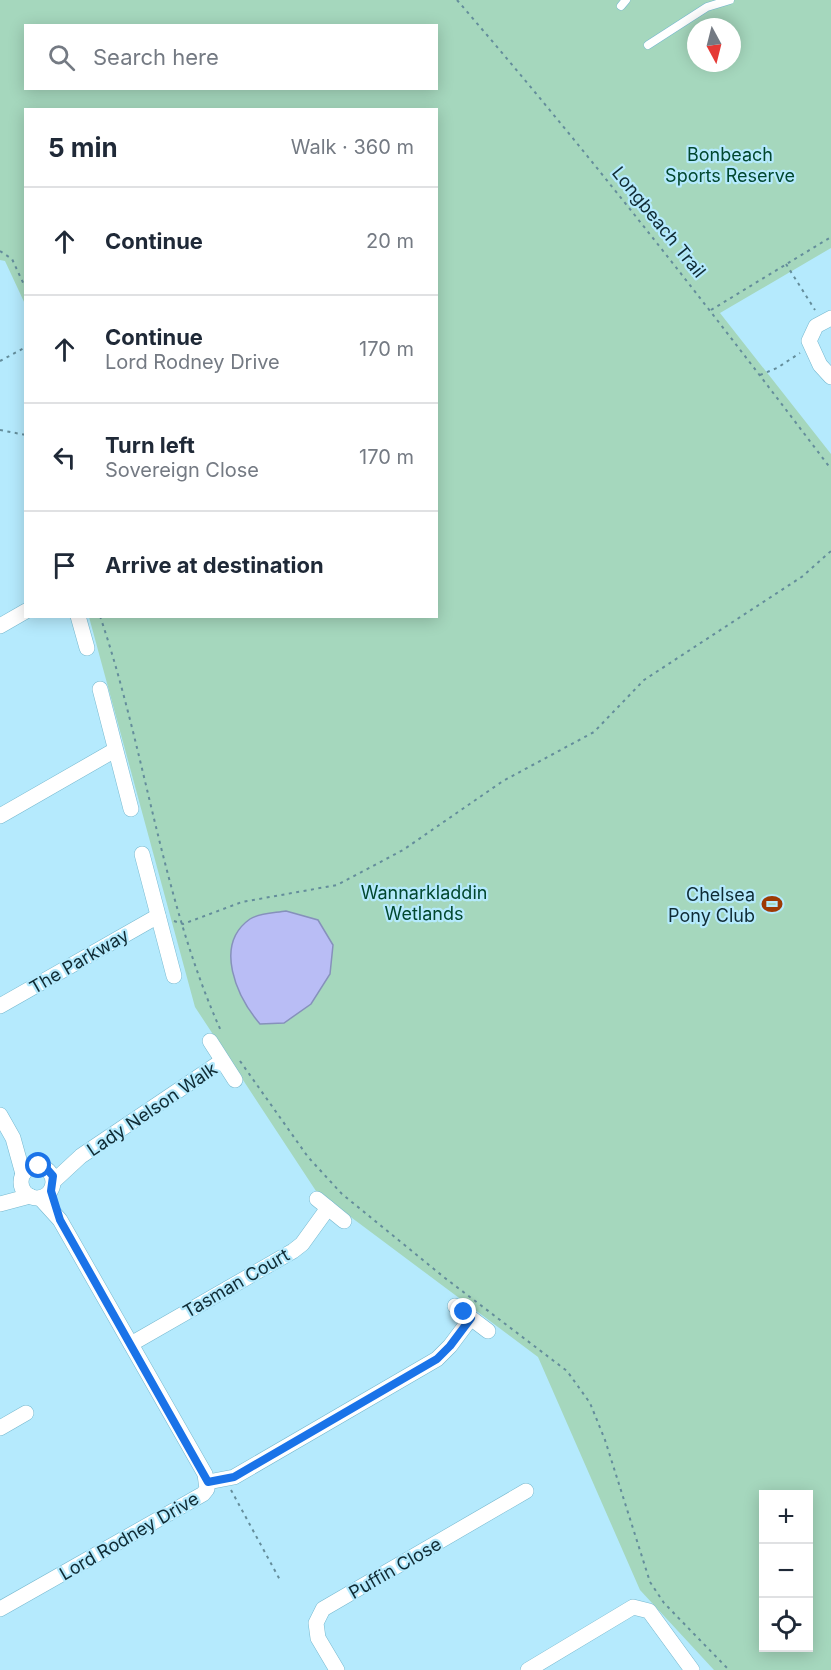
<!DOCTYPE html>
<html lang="en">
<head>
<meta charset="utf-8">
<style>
  :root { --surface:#fff; --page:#f2f2f3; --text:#1f2937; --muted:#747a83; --line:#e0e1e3 }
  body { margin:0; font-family:Inter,sans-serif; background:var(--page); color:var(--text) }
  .controls { position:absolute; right:18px; bottom:18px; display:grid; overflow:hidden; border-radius:0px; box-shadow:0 3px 15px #0003 }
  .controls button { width:54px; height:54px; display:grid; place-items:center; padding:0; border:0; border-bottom:2px solid var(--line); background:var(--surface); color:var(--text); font:30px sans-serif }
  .compass { position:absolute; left:687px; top:18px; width:54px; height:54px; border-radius:50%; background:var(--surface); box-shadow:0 3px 15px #0003; rotate:173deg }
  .stop { position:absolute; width:18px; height:18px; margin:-14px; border:4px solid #1a73e8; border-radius:50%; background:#fff }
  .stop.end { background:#1a73e8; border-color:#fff; box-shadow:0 2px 6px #0008 }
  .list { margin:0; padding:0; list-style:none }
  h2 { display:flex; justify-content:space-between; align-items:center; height:78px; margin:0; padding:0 24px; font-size:26px }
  h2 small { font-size:20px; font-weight:400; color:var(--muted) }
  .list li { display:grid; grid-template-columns:39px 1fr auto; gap:18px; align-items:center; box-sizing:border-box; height:108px; padding:0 24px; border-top:2px solid var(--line) }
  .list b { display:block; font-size:22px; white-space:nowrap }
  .list p { margin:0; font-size:20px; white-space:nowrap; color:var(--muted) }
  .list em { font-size:20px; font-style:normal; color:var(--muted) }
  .icon { flex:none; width:33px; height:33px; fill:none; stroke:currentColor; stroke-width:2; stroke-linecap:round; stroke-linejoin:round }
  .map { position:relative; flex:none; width:831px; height:1670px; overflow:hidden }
  .search { position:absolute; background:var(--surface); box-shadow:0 3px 15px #0003; left:24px; top:24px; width:414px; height:66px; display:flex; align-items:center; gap:15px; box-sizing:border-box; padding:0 21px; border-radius:0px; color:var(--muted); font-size:22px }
  .panel { position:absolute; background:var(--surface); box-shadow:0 3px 15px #0003; left:24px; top:108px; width:414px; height:510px; border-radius:0px }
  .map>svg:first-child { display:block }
  .green { fill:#a5d7bd; fill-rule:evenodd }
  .water { fill:#b9bdf5; stroke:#8691bb; stroke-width:1.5 }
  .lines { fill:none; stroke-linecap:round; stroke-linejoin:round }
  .service-casing { stroke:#75b8cf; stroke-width:9 }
  .minor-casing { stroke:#75b8cf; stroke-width:16 }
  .path { stroke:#648d9b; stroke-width:2; stroke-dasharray:3 4.5; stroke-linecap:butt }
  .service { stroke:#fff; stroke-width:8 }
  .minor { stroke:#fff; stroke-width:15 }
  .route { stroke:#1a73e8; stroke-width:8 }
  .labels { text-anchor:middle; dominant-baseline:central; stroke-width:4.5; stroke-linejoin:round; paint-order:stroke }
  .park-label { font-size:18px; fill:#01472e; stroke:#b5eafd }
  .street-label { font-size:18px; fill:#0f2b34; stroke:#b5eafd }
  .poi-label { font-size:18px; fill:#0f2b34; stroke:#b5eafd; text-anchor:end }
</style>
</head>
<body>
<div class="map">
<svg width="831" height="1670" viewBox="0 0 831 1670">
  <rect width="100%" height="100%" fill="#b5eafd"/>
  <path class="green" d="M0 0H831V248L720 313 831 454V1670H714L640 1590 538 1357 316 1191 195 1007 89 617 436 616V110H26L25 304 5 261 0 260ZM26 26H436V88H26ZM696 27H732V63H696ZM764 1494H808V1648H764Z"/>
  <path class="water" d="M286 911 318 920 333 945 330 974 311 1004 284 1023 260 1024C237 997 213 945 250 919 259 913 275 913 286 911Z"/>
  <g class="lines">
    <g class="service-casing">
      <g id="service">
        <path d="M621 6 626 0"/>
        <path d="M648 45 707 7 730 0"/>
      </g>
    </g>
    <g class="minor-casing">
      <g id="minor">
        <path d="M831 318 816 326 809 341 820 365 831 377"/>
        <path d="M78 616 87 648"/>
        <path d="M0 626 26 611"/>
        <path d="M100 689 131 809"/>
        <path d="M0 816 115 750"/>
        <path d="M142 854 174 976"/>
        <path d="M0 1006 158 916"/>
        <path d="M210 1041 235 1080"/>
        <path d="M0 1115 13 1138 23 1174"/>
        <circle cx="37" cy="1182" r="16"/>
        <path d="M54 1181 81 1156 222 1061"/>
        <path d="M317 1199 344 1221"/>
        <path d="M0 1204 30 1196"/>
        <path d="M455 1306 488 1331"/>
        <path d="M131 1344 293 1251 302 1244 328 1208"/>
        <path d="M0 1428 26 1413"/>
        <path d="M208 1482 234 1477 437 1359 450 1346 471 1318"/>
        <path d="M0 1609 203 1494 207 1489 205 1474 60 1220 40 1198"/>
        <path d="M337 1670 318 1638 316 1623 323 1609 526 1491"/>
        <path d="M528 1670 633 1607 649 1611 692 1670"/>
      </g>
    </g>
    <g class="path">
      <path d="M457 0C588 152 710 309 831 469"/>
      <path d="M0 251 12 259 26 289"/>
      <path d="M786 264 815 310"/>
      <path d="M711 310 831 237"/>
      <path d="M0 361 26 347"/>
      <path d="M760 375 777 368 800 353"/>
      <path d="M0 430 26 435"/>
      <path d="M100 616C146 752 162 900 221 1031"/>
      <path d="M174 921 183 924 242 902 337 885 403 850 503 781 594 732 644 680 803 576 831 551"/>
      <path d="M240 1061 308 1157 342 1194 445 1278 567 1371 590 1403 605 1440 650 1582 664 1603 729 1670"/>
      <path d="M231 1490 280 1580"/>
    </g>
    <use href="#service" class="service"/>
    <use href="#minor" class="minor"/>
  </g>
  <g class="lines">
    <path class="route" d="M39 1166 46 1168 53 1176 51 1191 60 1220 208 1482 234 1477 437 1359 450 1346 471 1318 464 1312"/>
  </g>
  <defs>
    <g id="stadium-bare" transform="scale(1.62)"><path d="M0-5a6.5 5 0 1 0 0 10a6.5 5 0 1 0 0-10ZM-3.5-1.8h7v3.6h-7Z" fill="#9d3904" stroke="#b5eafd" stroke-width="2.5" paint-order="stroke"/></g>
  </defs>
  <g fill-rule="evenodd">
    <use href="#stadium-bare" x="772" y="904"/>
  </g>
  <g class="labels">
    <g class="park-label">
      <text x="730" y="154">Bonbeach<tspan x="730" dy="21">Sports Reserve</tspan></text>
      <text x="424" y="892">Wannarkladdin<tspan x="424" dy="21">Wetlands</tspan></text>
    </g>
    <g class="street-label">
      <text transform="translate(659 222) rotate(51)">Longbeach Trail</text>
      <text transform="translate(79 961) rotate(-30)">The Parkway</text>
      <text transform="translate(152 1109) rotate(-34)">Lady Nelson Walk</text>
      <text transform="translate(236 1283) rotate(-30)">Tasman Court</text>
      <text transform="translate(129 1536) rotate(-30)">Lord Rodney Drive</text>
      <text transform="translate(395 1568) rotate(-30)">Puffin Close</text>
    </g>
    <g class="poi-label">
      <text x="755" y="894">Chelsea<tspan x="755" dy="21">Pony Club</tspan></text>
    </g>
  </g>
</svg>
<div class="controls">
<button>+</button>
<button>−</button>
<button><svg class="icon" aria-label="locate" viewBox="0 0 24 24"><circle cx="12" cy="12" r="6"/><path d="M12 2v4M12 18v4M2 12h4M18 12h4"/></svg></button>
</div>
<svg class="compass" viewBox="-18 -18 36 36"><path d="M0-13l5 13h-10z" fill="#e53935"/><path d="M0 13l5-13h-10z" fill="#747a83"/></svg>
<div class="stop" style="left:39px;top:1166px"></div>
<div class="stop end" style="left:464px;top:1312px"></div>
<div class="search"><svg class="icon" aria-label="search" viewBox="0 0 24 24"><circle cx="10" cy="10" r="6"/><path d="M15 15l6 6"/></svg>Search here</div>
<section class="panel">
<h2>5 min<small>Walk · 360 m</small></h2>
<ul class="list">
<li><svg class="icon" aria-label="ahead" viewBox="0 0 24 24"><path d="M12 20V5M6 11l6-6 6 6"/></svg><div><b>Continue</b></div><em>20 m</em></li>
<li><svg class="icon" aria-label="ahead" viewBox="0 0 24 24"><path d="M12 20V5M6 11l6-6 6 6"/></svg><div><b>Continue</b><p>Lord Rodney Drive</p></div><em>170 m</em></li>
<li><svg class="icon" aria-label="left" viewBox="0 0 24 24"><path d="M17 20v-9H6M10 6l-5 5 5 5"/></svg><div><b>Turn left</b><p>Sovereign Close</p></div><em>170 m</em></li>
<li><svg class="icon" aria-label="arrive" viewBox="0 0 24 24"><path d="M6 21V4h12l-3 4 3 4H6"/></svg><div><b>Arrive at destination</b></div></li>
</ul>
</section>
</div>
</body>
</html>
